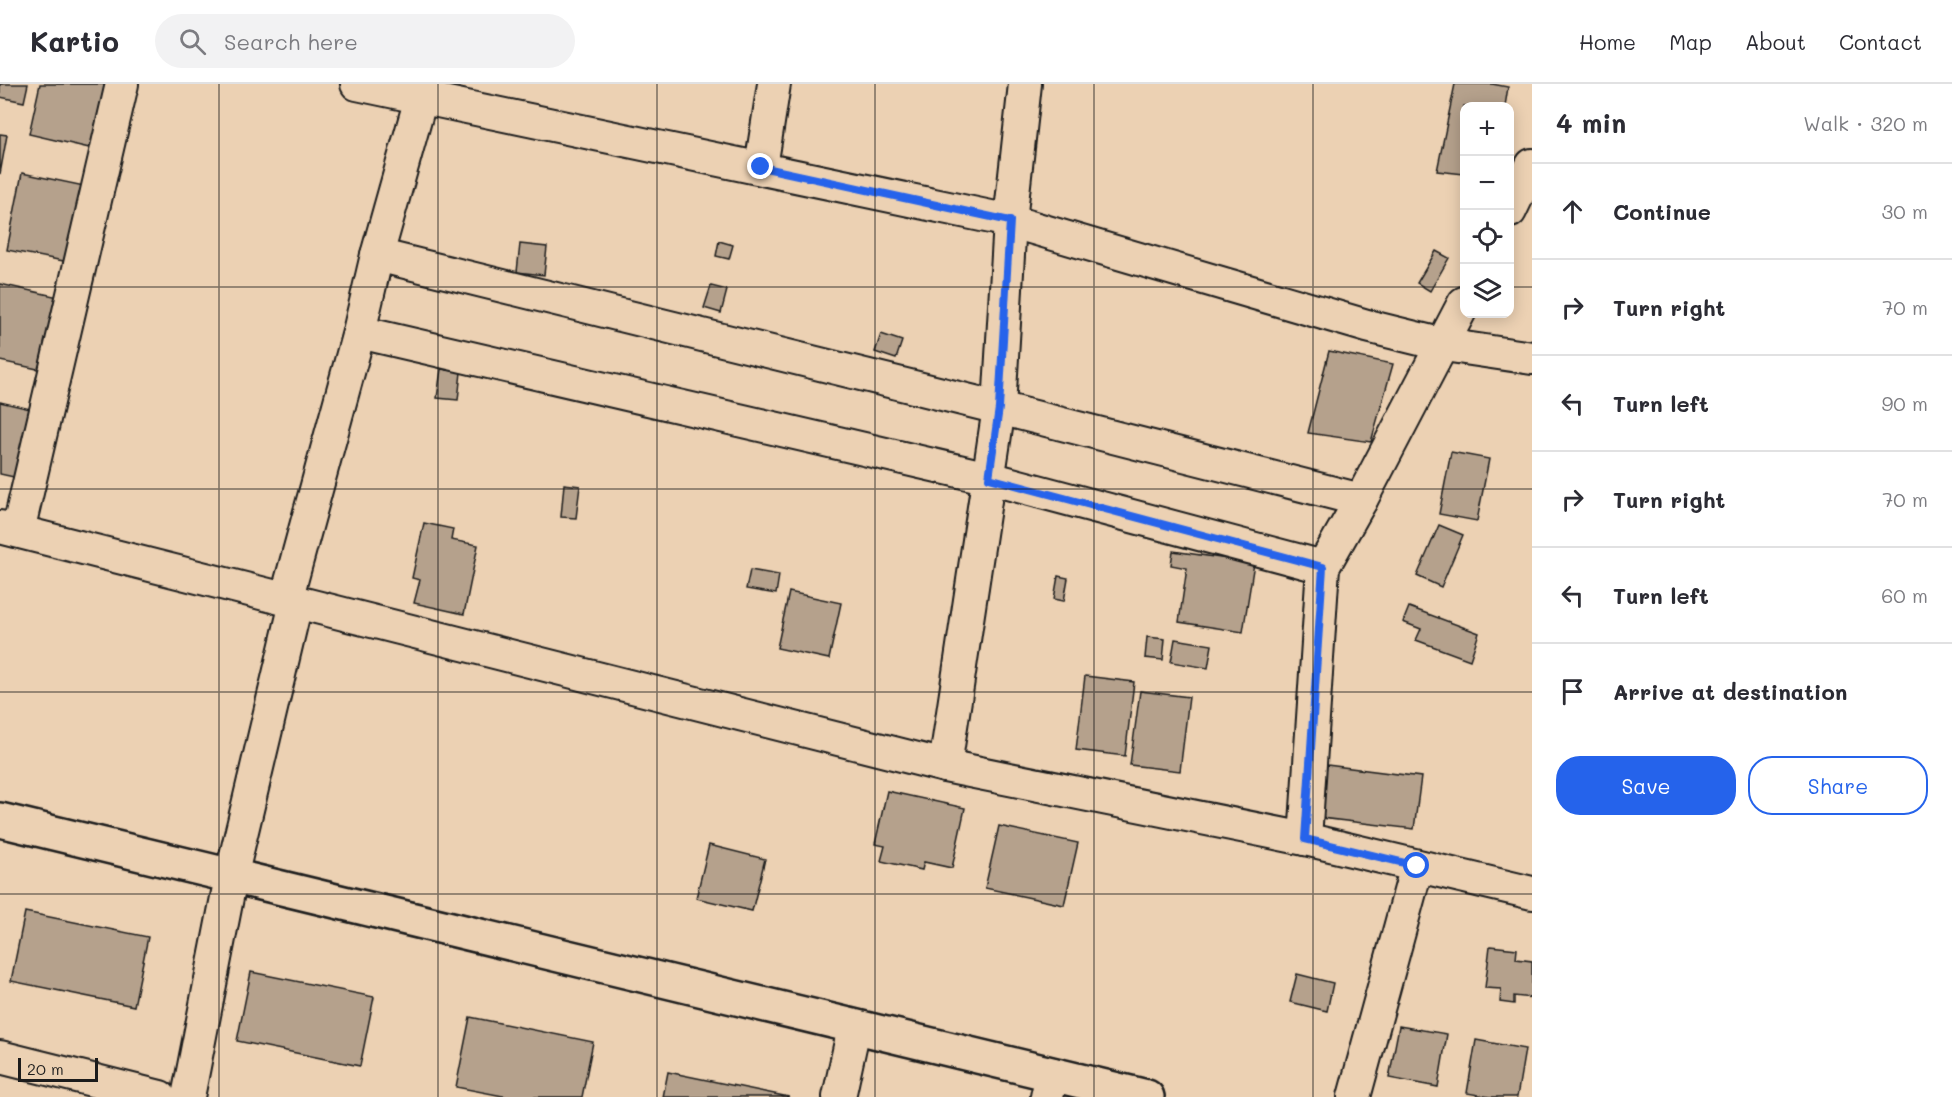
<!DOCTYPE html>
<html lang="en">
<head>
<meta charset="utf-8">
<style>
  :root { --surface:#fff; --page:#f2f2f3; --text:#2b2b33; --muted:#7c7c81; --line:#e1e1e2; --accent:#2563eb }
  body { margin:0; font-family:Mali,sans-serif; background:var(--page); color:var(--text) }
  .controls { position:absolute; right:18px; top:18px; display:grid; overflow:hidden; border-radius:12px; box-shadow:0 3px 15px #0003 }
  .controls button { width:54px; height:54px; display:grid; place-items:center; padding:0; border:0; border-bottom:2px solid var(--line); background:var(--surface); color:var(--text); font:30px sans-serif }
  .scale { position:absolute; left:18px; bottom:15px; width:80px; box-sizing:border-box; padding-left:6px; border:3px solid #1c1c1c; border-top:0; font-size:16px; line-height:21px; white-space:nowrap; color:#1c1c1c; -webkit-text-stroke:4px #ecd1b3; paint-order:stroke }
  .stop { position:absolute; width:18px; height:18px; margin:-14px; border:4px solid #2563eb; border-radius:50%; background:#fff }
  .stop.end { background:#2563eb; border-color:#fff; box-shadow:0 2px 6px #0008 }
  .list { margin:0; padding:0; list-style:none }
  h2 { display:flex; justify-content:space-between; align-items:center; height:78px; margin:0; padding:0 24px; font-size:26px }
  h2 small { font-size:20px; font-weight:400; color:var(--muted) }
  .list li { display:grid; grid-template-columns:39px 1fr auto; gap:18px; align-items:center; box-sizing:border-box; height:96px; padding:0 24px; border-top:2px solid var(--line) }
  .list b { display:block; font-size:22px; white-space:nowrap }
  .list em { font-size:20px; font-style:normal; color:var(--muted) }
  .actions { display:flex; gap:12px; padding:18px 24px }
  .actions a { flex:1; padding:14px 0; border:2px solid var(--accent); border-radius:24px; text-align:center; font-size:21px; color:var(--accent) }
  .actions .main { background:var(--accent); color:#fff }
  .icon { flex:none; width:33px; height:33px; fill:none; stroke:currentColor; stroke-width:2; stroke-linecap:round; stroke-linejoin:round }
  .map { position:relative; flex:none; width:1532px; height:1013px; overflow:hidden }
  header { display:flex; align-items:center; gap:36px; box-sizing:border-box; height:84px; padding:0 30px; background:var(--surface); border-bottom:2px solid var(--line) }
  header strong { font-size:28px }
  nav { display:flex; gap:33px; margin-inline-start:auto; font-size:21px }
  .search { width:420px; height:54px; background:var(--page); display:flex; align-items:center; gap:15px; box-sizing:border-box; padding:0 21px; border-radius:33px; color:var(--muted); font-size:22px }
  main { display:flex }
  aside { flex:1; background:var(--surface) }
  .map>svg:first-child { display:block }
  .building { fill:#b5a18c; stroke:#1c1c1c; stroke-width:1.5 }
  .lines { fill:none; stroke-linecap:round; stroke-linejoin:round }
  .street-casing { stroke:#1c1c1c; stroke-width:36 }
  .secondary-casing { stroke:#1c1c1c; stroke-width:38 }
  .street { stroke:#ecd1b3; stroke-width:32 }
  .secondary { stroke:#ecd1b3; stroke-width:33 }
  .route { stroke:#2563eb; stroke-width:8 }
  .grid { fill:none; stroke:#1c1c1c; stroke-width:1.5; stroke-opacity:0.55 }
</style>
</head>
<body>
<header>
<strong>Kartio</strong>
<div class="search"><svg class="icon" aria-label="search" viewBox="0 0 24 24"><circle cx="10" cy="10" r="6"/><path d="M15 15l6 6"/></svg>Search here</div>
<nav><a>Home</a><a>Map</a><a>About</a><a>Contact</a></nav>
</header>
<main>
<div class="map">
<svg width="1532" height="1013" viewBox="0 0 1532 1013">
  <rect width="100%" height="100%" fill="#ecd1b3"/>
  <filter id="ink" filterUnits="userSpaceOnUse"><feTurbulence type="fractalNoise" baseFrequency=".0167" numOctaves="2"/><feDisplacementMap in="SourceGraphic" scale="12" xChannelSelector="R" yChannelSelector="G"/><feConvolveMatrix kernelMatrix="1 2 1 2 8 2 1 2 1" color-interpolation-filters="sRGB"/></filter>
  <g filter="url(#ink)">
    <g class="building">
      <path d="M0 0H28L24 18 0 13Z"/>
      <path d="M40 0H113L98 66 29 50Z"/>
      <path d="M1455 0H1492L1508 3 1505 22H1464V90L1437 87Z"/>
      <path d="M0 50 7 51 0 90Z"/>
      <path d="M22 89 89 103 74 179 7 166Z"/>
      <path d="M719 157 733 161 729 175 716 172Z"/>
      <path d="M520 160 547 163 544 191 517 188Z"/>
      <path d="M1436 167 1449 174 1430 207 1417 199Z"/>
      <path d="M0 200 63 214 47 287 0 277Z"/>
      <path d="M711 202 727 206 721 229 704 224Z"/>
      <path d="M881 250 902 257 896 275 875 268Z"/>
      <path d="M1329 267 1393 280 1371 358 1308 349Z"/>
      <path d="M441 285 461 288 458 316 437 314Z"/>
      <path d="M0 318 39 327 23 395 0 390Z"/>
      <path d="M1451 368 1489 375 1477 437 1439 430Z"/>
      <path d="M564 400 580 402 576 434 561 433Z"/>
      <path d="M424 439 453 445 451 456 478 461 464 530 414 519 420 496 412 494Z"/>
      <path d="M1439 441 1463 451 1441 503 1417 492Z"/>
      <path d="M1173 467 1254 479 1243 548 1179 538 1187 484 1171 481Z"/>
      <path d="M750 486 779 491 776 510 746 505Z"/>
      <path d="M1058 492 1068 494 1064 517 1054 515Z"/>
      <path d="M789 508 841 519 829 575 777 564Z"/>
      <path d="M1409 523 1479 549 1470 576 1416 556 1421 545 1403 538Z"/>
      <path d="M1147 553 1165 555 1163 576 1145 574Z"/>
      <path d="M1175 555 1212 561 1208 584 1171 578Z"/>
      <path d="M1085 592 1134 598 1125 672 1076 666Z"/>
      <path d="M1140 607 1189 613 1180 687 1130 681Z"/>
      <path d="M1327 681 1421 693 1414 745 1321 734Z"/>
      <path d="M887 707 965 724 952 784 924 778 922 786 881 777 885 762 875 760Z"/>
      <path d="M999 742 1078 759 1064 821 985 804Z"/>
      <path d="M709 761 765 775 752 827 696 814Z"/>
      <path d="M25 828 148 853 134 922 11 897Z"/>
      <path d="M1490 862 1517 865 1516 875 1532 877V914L1514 912V920L1500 918 1501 905 1485 904Z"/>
      <path d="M251 888 374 913 360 982 237 957Z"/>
      <path d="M1297 890 1333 899 1327 927 1290 918Z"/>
      <path d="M470 933 593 958 582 1013H508L456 1003Z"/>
      <path d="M1399 942 1447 950 1438 1003 1389 994Z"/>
      <path d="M1476 956 1525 965 1517 1013H1490L1467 1009Z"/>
      <path d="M668 988 789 1013H663Z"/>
    </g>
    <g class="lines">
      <g class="street-casing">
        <g id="street">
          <path d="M357 0 1010 137 1367 242 1444 261 1532 274"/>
          <path d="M761 83 774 0"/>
          <path d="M1510 127 1532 81"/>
          <path d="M377 171 999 324 1361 416"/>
          <path d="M359 248 989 394 1323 483"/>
          <path d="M0 443 945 682 1305 755 1532 809"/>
          <path d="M18 447 122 0"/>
          <path d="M286 516 359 248 377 171 425 0"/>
          <path d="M945 682 999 324 1010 137 1025 0"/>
          <path d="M1305 755 1323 483 1361 416 1464 219"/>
          <path d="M0 973 160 1013"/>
          <path d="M188 1013 231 793 296 519"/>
          <path d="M839 1013 854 944"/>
          <path d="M1047 1013 1052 990"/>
          <path d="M1354 1013 1417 782"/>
        </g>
      </g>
      <g class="secondary-casing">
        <path id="secondary" d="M0 736 1147 1013"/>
      </g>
      <use href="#street" class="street"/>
      <use href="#secondary" class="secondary"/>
    </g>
  </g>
  <g class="lines" filter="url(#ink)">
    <path class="route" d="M761 83 1010 137 999 324 989 394 1323 483 1305 755 1417 782"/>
  </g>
  <path class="grid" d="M219 0V1013M438 0V1013M657 0V1013M875 0V1013M1094 0V1013M1313 0V1013M0 203H1464M1510 203H1532M0 405H1532M0 608H1532M0 810H1532"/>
</svg>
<div class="controls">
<button>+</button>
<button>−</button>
<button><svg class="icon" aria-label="locate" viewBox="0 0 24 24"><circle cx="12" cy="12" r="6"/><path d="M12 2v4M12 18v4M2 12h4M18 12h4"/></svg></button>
<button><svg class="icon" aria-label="layers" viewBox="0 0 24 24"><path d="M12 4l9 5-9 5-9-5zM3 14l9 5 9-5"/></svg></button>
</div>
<div class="scale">20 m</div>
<div class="stop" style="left:1417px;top:782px"></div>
<div class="stop end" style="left:761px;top:83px"></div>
</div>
<aside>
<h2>4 min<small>Walk · 320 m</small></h2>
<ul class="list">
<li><svg class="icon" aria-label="ahead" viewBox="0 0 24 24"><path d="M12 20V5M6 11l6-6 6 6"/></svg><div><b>Continue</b></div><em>30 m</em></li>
<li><svg class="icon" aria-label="right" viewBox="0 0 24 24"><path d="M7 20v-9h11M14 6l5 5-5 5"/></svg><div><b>Turn right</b></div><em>70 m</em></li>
<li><svg class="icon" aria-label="left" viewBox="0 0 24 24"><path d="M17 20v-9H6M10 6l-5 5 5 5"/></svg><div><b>Turn left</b></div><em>90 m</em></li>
<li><svg class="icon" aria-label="right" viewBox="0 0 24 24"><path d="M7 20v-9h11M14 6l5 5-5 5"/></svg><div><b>Turn right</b></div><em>70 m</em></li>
<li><svg class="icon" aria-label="left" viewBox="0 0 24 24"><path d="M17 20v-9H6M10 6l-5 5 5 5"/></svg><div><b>Turn left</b></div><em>60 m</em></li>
<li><svg class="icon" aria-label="arrive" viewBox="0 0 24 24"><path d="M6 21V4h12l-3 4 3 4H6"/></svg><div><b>Arrive at destination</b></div></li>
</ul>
<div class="actions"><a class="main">Save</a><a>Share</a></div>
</aside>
</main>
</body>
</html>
